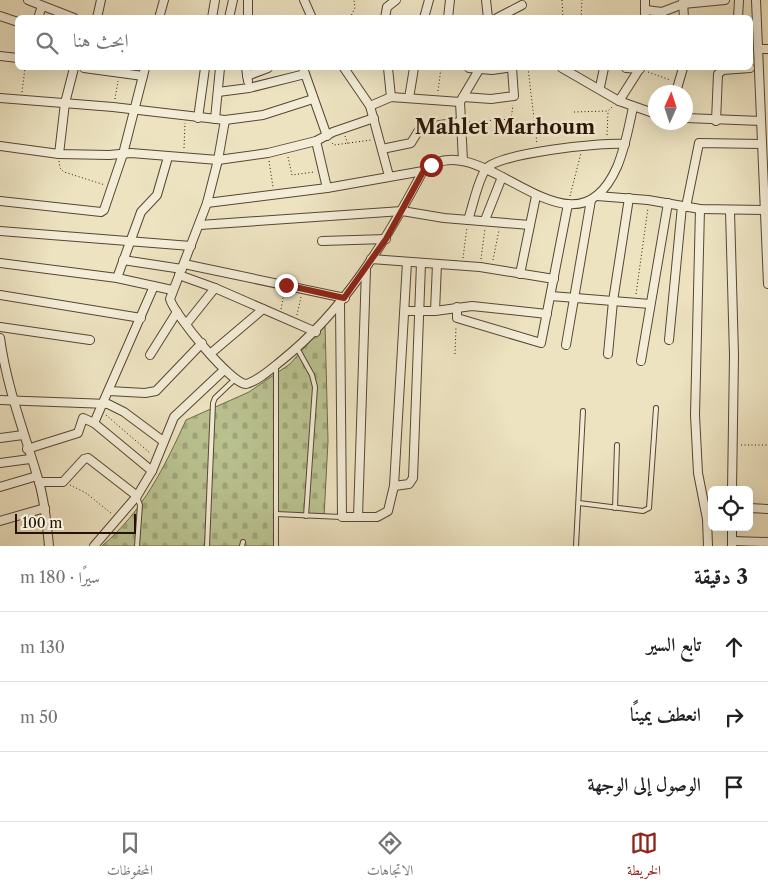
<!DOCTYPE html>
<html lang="ar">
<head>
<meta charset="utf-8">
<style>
  :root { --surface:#fff; --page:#f2f2f2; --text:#202124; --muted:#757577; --line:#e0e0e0; --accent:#8f2418 }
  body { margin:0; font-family:"Libre Caslon Text",Amiri,serif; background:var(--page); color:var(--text); direction:rtl }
  .controls { position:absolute; right:15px; bottom:15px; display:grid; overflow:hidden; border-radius:8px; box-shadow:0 5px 20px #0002 }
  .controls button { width:45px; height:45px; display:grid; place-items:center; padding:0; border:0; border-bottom:1px solid var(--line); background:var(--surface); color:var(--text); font:25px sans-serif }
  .compass { position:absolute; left:648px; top:85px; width:45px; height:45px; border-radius:50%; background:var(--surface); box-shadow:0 5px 20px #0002; rotate:3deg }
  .scale { position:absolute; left:15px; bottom:12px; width:121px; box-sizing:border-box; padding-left:5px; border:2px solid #271101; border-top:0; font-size:14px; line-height:18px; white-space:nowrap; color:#271101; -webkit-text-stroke:4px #f3edd7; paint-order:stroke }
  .stop { position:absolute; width:15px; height:15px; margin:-11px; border:4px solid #8f2418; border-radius:50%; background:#fff }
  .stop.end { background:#8f2418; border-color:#fff; box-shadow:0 1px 5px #0008 }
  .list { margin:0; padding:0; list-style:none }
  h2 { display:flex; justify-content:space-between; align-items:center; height:65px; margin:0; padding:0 20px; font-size:21px }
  h2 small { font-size:16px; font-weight:400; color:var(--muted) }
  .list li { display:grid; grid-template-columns:32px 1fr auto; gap:15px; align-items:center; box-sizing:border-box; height:70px; padding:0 20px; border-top:1px solid var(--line) }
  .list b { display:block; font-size:19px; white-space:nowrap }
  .list em { font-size:16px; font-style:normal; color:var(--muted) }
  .icon { flex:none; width:28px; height:28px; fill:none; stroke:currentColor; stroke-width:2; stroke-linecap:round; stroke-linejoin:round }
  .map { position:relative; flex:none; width:768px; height:546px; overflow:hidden; direction:ltr }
  .search { position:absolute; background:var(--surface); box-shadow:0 5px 20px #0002; left:15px; right:15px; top:15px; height:55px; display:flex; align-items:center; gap:12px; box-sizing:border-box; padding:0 18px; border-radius:8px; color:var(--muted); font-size:19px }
  .sheet { height:275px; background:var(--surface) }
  nav { display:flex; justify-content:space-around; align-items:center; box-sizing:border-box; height:70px; border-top:1px solid var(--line); background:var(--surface); font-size:14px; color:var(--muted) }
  nav a { display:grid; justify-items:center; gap:2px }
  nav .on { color:var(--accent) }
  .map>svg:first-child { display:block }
  .cemetery { fill:url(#cemetery-stones); stroke:#706a49 }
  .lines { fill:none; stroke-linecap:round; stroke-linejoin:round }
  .service-casing { stroke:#584631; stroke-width:6 }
  .minor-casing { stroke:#584631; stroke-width:10 }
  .path { stroke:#271101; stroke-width:1; stroke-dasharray:1 2.5; stroke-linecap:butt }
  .service { stroke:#f3edd7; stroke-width:4 }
  .minor { stroke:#f3edd7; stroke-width:8 }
  .route { stroke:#8f2418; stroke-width:6 }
  .labels { text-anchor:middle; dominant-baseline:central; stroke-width:5; stroke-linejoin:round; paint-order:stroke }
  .district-label { font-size:20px; font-weight:bold; fill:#271101; stroke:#f3edd7 }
</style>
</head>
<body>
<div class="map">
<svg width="768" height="546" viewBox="0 0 768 546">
  <defs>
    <pattern id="cemetery-stones" width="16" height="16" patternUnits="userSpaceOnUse" patternTransform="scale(1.25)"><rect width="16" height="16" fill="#bac391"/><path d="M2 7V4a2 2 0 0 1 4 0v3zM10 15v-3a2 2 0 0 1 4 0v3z" fill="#a0a67b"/></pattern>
  </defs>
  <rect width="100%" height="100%" fill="#ede3c1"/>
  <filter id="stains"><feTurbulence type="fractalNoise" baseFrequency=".004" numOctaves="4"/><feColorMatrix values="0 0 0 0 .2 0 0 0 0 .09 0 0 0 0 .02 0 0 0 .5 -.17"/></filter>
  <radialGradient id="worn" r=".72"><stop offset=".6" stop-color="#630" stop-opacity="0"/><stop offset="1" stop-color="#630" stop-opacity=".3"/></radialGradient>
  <path class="cemetery" d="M325 324 328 441 324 518 277 516 275 546H102C143 511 164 468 186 420L249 392 290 364Z"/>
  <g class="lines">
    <g class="service-casing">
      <g id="service">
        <path d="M297 348 312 375 315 387 306 516"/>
        <path d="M579 503 643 511 649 508 656 408"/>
        <path d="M615 508 617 445"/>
        <path d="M276 514 341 517"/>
        <path d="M137 546 140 505 137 497"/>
        <path d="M207 546 213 403 215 398 234 380"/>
        <path d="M242 546 243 542"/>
        <path d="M276 546V365"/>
        <path d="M576 546 583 411"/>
      </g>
    </g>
    <g class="minor-casing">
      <g id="minor">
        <path d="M28 0 74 18"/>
        <path d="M304 0 312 18"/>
        <path d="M486 0 488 18"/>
        <path d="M756 0 768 284"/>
        <path d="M683 2 684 18"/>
        <path d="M646 10 662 12 683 4 725 0"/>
        <path d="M0 16 18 22"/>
        <path d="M38 18 42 6"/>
        <path d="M97 18 101 0"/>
        <path d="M159 18 164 0"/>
        <path d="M212 18 215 0"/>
        <path d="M229 18 233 0"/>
        <path d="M248 18V0"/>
        <path d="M385 18 387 7 396 0"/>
        <path d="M424 18 429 0"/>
        <path d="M448 18 450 0"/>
        <path d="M497 18 522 5"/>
        <path d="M645 18V0"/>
        <path d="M738 18 739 0"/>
        <path d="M758 49H768"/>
        <path d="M0 56 18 58"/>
        <path d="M84 68 143 76"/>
        <path d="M246 68 248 81"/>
        <path d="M303 68 327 136"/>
        <path d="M344 68 370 106 389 176"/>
        <path d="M388 68 391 97"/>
        <path d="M469 68 492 70 506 68"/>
        <path d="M562 68 619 101 656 114"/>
        <path d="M626 68 640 69"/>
        <path d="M247 76 268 68"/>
        <path d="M600 87 604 68"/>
        <path d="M218 92 249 88 305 74"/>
        <path d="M676 92 683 68"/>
        <path d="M463 97 491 99 514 96 512 68"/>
        <path d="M0 98 113 107 225 120 263 115 313 99"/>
        <path d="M409 98 414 68"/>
        <path d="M619 101 640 68"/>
        <path d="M370 106 391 97 460 102"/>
        <path d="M198 118 205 68"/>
        <path d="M686 118 761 121"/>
        <path d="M215 119 220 68"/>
        <path d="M225 120 218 160 207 203 170 299C174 314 231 384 246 384 258 381 271 369 281 361 345 310 385 242 423 171 480 119 571 271 617 167 625 148 629 127 633 107"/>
        <path d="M716 121 718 74 723 70 750 68"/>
        <path d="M316 141 327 188"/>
        <path d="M0 146 59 154 109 155 131 153 218 160 268 153 316 141 333 132 374 118"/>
        <path d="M382 149 411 143 419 130 426 127 461 122"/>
        <path d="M59 154 65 103 74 68"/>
        <path d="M168 157 157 195 141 212 117 278 172 290"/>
        <path d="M463 161 460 102 480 68"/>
        <path d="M597 196 648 200 700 209 768 210"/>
        <path d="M0 201 101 212 104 210 123 154 145 68"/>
        <path d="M207 203 327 188 423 171"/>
        <path d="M686 207 699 143 762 144"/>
        <path d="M700 209 695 415 698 473 707 519 708 546"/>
        <path d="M730 211 734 355 732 490"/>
        <path d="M468 220C473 206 478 179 486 169 497 153 604 142 625 144"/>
        <path d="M485 220 502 177"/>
        <path d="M200 225 402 211 444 218 530 225"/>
        <path d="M0 231 191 246"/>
        <path d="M322 241 386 239"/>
        <path d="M371 259 480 267 554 279"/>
        <path d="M123 260 182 269"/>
        <path d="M0 263 117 278"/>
        <path d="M184 264 345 298"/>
        <path d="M520 274 536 196"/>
        <path d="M179 275 215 288 316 332"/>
        <path d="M0 295 141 318"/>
        <path d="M551 296 650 304"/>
        <path d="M340 304 342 517H377L388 511 394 486 407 262"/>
        <path d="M457 307V318L541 343 568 204"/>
        <path d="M405 311H435L472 306 547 314"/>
        <path d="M435 311 437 264"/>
        <path d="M187 323 215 288"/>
        <path d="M0 327 90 340"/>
        <path d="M0 338C7 389 25 434 39 482 45 503 47 524 49 546"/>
        <path d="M669 340 682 206"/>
        <path d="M566 345 591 200"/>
        <path d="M210 354 263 309"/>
        <path d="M608 354 613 301 629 198"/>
        <path d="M150 355 177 312"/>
        <path d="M641 361 668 203"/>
        <path d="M109 391 145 393 156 391 202 343"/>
        <path d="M0 400 108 404 124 412 163 441"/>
        <path d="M94 423 154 286"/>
        <path d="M0 438 23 435"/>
        <path d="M27 449 78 433 83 418 94 423 152 471"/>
        <path d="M0 463 30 459"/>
        <path d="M39 482H63L84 459 88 458 137 496"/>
        <path d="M394 486 409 484 413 478 421 263"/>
        <path d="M0 487 37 476"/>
        <path d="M749 508 768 509"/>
        <path d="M358 517 366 269"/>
        <path d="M0 521 45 508"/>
        <path d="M732 527V546"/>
        <path d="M732 541 768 542"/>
        <path d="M94 546 137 496 152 471 174 417 224 370"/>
      </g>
    </g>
    <g class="path">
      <path d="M562 0 563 18"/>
      <path d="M350 18 355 8 354 0"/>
      <path d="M581 18 582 0"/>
      <path d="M528 68 537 144"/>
      <path d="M648 72 670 80"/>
      <path d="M438 91 441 68"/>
      <path d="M22 92 25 68"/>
      <path d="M115 99 118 81"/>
      <path d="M574 112 608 111 612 107"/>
      <path d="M469 122 511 119 513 105"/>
      <path d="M607 135 608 112"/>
      <path d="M345 136 348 144"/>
      <path d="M332 143 334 145 371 140"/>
      <path d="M184 148 185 123"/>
      <path d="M288 157 292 175 314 172"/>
      <path d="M59 161 60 168 64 172 105 185"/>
      <path d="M269 161 273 187"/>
      <path d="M570 196 581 153"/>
      <path d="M463 258 467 227"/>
      <path d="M481 259 485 228"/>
      <path d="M493 260 499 230"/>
      <path d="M636 294 648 208"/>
      <path d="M281 309 284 293"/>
      <path d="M297 315 301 297"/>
      <path d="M455 354 456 327"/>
      <path d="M106 415 150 453"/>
      <path d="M741 445H768"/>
      <path d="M70 485 86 493 112 514"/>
    </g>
    <use href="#service" class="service"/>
    <use href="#minor" class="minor"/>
  </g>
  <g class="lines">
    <path class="route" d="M286 285 344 298 386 239 423 172 431 165"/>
  </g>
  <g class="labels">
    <g class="district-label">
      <text x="505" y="127">Mahlet Marhoum</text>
    </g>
  </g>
  <rect width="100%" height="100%" filter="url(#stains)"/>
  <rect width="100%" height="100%" fill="url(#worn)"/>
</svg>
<div class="controls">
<button><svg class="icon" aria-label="locate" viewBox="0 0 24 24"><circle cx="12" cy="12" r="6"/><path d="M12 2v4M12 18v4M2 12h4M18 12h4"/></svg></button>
</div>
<svg class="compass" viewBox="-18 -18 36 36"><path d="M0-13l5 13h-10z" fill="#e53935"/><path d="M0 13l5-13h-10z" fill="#757577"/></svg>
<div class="scale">100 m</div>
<div class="stop" style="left:431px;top:165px"></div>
<div class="stop end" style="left:286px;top:285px"></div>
<div class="search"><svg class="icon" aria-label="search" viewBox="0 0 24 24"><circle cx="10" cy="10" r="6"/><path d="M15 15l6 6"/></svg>ابحث هنا</div>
</div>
<section class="sheet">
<h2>3 دقيقة<small>سيرًا · 180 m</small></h2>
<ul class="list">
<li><svg class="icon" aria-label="ahead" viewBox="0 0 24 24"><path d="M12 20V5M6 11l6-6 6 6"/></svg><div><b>تابع السير</b></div><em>130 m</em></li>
<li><svg class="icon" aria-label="right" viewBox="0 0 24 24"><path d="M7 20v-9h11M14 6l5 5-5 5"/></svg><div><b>انعطف يمينًا</b></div><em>50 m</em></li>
<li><svg class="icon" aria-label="arrive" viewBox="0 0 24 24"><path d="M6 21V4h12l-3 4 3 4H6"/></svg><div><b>الوصول إلى الوجهة</b></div></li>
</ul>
</section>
<nav>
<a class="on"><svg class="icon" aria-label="map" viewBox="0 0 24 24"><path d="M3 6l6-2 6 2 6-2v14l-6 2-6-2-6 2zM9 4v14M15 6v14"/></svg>الخريطة</a>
<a><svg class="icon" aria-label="directions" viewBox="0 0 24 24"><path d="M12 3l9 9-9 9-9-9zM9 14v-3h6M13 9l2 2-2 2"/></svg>الاتجاهات</a>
<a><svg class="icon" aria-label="saved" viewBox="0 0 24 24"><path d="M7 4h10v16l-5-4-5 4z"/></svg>المحفوظات</a>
</nav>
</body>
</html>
